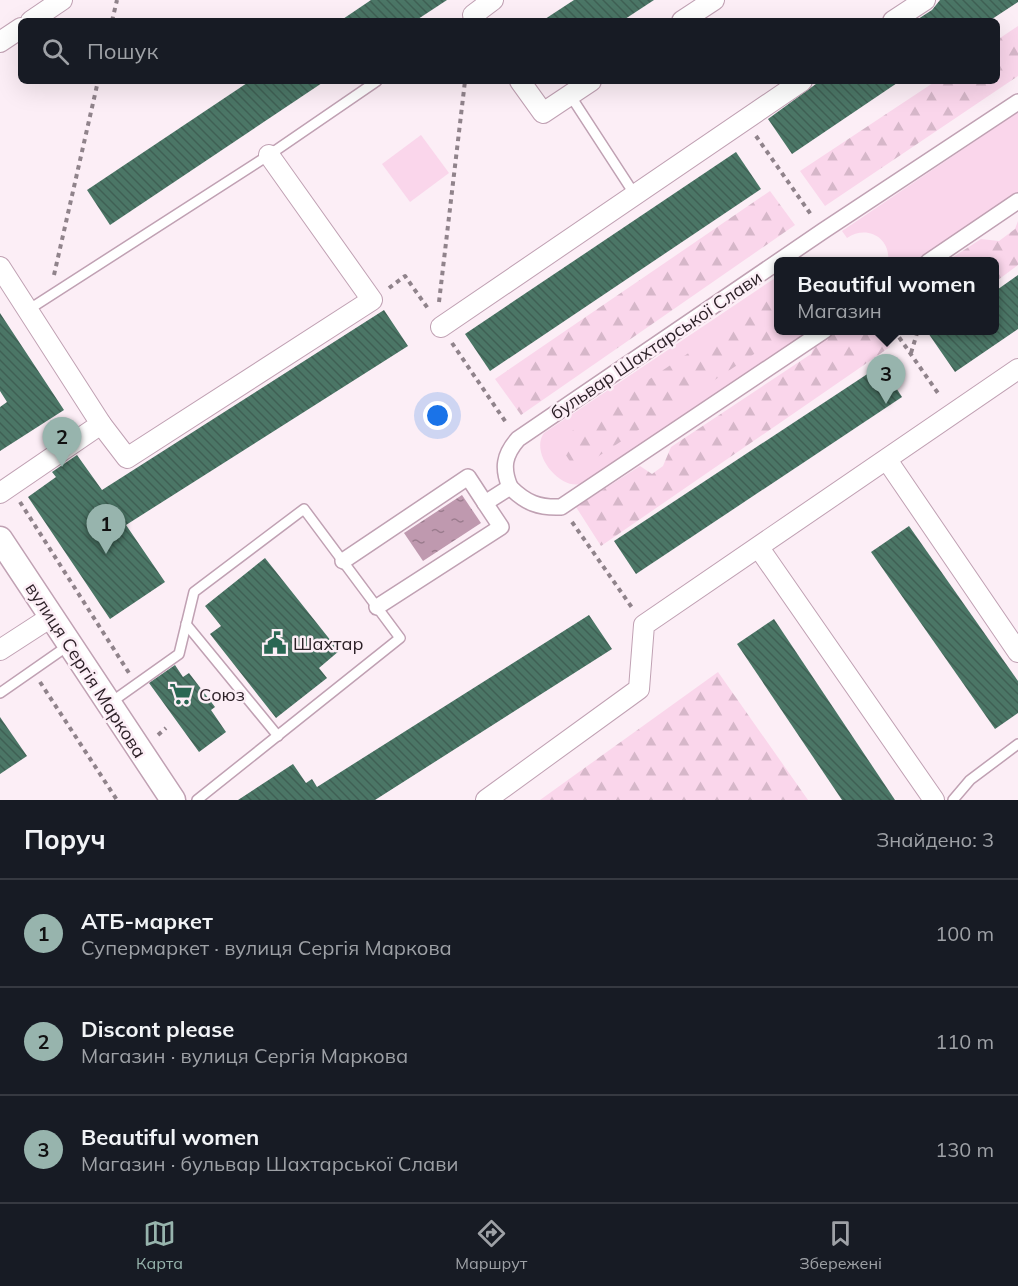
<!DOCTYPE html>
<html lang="uk">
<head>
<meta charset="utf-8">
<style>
  :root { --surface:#171b24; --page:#242831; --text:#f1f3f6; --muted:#9ea1a6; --line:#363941; --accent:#97b4ad }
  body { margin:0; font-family:Mulish,sans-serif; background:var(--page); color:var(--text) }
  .you { position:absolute; left:438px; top:416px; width:21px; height:21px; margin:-15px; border:4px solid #fff; border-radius:50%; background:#1a73e8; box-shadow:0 0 0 9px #1a73e833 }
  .badge { display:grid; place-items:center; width:39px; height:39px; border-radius:50%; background:var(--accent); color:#111; font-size:20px; font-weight:700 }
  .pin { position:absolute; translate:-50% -50px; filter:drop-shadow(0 2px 3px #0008) }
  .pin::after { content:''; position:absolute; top:32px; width:21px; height:18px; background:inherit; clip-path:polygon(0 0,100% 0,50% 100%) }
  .popup { position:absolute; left:774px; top:257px; width:225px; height:78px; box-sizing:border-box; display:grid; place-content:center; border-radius:9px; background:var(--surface); filter:drop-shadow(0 2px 4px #0005); font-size:20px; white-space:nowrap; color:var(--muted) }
  .popup b { font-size:22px; color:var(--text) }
  .popup::after { content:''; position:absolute; left:50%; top:100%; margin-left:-12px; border:12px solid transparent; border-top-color:var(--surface) }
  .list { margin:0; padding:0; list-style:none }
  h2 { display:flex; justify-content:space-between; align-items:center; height:78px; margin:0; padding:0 24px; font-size:26px }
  h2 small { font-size:20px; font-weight:400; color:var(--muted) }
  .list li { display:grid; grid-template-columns:39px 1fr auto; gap:18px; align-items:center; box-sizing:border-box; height:108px; padding:0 24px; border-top:2px solid var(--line) }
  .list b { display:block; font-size:22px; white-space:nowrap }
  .list p { margin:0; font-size:20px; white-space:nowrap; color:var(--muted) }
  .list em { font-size:20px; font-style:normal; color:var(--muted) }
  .icon { flex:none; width:33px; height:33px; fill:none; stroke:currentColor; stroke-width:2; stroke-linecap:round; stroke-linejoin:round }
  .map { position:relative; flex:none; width:1018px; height:800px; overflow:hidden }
  .search { position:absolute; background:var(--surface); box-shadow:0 6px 24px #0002; left:18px; right:18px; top:18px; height:66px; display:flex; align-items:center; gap:15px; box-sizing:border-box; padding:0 21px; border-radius:9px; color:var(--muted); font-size:22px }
  .sheet { height:402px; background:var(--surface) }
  nav { display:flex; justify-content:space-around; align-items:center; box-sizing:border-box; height:84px; border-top:2px solid var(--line); background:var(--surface); font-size:16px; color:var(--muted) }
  nav a { display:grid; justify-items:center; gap:3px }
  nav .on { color:var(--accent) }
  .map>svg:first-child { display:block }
  .green { fill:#fad6eb }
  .forest { fill:url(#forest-firs) }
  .water { fill:url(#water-ripples) }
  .building { fill:url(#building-back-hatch) }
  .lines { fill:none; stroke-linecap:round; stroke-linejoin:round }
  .service-casing { stroke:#c0a1b3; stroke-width:12 }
  .pedestrian-casing { stroke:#c0a1b3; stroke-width:18 }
  .minor-casing { stroke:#c0a1b3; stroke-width:22 }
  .tertiary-casing { stroke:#c0a1b3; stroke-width:27 }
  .path { stroke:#90838b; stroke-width:4; stroke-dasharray:4.5 4.5; stroke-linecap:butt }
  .service { stroke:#fff; stroke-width:9 }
  .pedestrian { stroke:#fff; stroke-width:15 }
  .minor { stroke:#fff; stroke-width:20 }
  .tertiary { stroke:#fff; stroke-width:24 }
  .labels { text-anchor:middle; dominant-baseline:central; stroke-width:5; stroke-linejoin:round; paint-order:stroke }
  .street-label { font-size:18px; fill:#2b1f26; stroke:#fceef6 }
  .poi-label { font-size:18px; fill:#2b1f26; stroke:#fceef6; text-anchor:start }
</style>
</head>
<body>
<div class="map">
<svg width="1018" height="800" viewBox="0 0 1018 800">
  <defs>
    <pattern id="forest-firs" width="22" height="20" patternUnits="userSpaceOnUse" patternTransform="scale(1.5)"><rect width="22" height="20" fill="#fad6eb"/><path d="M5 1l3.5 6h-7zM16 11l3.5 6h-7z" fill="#d6b7c9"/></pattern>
    <pattern id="water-ripples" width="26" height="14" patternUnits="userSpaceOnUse" patternTransform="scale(1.5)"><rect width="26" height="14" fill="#bf99af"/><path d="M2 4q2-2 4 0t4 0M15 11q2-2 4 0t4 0" fill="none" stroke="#9b7c8e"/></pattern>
    <pattern id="building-back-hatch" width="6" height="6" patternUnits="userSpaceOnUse" patternTransform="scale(1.5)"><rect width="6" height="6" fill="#4b7666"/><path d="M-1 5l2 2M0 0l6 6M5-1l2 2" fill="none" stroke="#3f6054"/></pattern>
  </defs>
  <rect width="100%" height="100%" fill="#fceef6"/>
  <g class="green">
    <path d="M1018 112V193L917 261H888C891 238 867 224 847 238L842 231Z"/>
    <path d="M421 135 449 173 410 202 382 164Z"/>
    <path d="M778 276V330L811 331 584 483C561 493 529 453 544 433Z"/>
  </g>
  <g class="forest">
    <path d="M1018 26V76L825 206 800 171 936 81H997V40Z"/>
    <path d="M770 191 795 225 521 415 495 379Z"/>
    <path d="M1018 221V265L994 283V262L947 261 981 239 999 241 1015 229Z"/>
    <path d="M778 293V330L789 331 576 471 557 441Z"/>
    <path d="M838 331H882L890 347 601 546 576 507 640 466 652 474 663 466 671 447 811 354 815 345Z"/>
    <path d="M718 672 808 800H540Z"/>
  </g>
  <path class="water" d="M462 495 481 523 423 561 404 533Z"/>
  <g class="building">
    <path d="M371 0H447L415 21H340Z"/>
    <path d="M574 0H654L622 21H542Z"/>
    <path d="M940 0H1018V2L989 21H915L932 10Z"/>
    <path d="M250 81H325L110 225 87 190Z"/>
    <path d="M820 81H900L792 154 768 119Z"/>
    <path d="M736 152 761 189 490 371 465 334Z"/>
    <path d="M1018 275V329L955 372 926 330H994V292Z"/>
    <path d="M384 310 408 346 126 525 165 582 110 619 28 497 56 477 52 472 77 455 102 490Z"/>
    <path d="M0 313 64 410 0 451V407L7 402 0 391Z"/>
    <path d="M881 365 902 397 636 574 614 541Z"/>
    <path d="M909 526 1018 681V713L995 729 871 552Z"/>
    <path d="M265 558 339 651 319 668 327 678 276 718 210 634 221 626 205 606Z"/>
    <path d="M589 615 612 649 375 800H238L293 764 306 783 312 779 317 787Z"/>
    <path d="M774 619 895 800H842L737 644Z"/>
    <path d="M175 665 183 677 189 673 215 707 211 710 226 732 199 752 149 683Z"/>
    <path d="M0 717 27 756 0 774Z"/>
  </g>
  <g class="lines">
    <g class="service-casing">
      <g id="service">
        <path d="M570 95 635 195"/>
        <path d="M28 310 269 155 377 81"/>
        <path d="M186 624 278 736"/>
        <path d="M0 693 69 645"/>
        <path d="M110 703 179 654 194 592 304 509 400 638 197 800"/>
        <path d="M953 800 970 780 1018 744"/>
      </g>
    </g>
    <g class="pedestrian-casing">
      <g id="pedestrian">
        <path d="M928 262 1018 201"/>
        <path d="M510 487C502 468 504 455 518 439L823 231 1018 102"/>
        <path d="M343 561 468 477 485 503"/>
        <path d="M377 607 501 527 485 503 510 487C526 503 539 508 561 507L825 330"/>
      </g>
    </g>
    <g class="minor-casing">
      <g id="minor">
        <path d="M31 21 62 0"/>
        <path d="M477 21 473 15 493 0"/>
        <path d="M682 21 714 0"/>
        <path d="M893 21 925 0"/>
        <path d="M0 42 21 28"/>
        <path d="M520 81 543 113 591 81"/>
        <path d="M0 267 101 424 0 493"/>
        <path d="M441 327 802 81"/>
        <path d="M101 424 127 458 372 300 269 155"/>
        <path d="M887 460 1018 652"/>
        <path d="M759 548 934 800"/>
        <path d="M0 650 51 617"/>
        <path d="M486 800 639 689 644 625 1018 369"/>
      </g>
    </g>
    <g class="tertiary-casing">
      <path id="tertiary" d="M0 539 173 800"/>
    </g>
    <g class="path">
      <path d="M112 21 117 0"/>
      <path d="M756 136 812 216"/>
      <path d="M54 275 98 81"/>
      <path d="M389 288 405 276 429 310"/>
      <path d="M439 302 465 81"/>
      <path d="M894 330 940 396"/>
      <path d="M452 343 507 424"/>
      <path d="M911 353 918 330"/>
      <path d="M20 502 129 673"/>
      <path d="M572 522 633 609"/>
      <path d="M40 682 117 800"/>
      <path d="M158 735 166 728"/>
    </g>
    <use href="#service" class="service"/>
    <use href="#pedestrian" class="pedestrian"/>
    <use href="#minor" class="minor"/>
    <use href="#tertiary" class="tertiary"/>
  </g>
  <defs>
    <g id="civic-bare" transform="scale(1.8)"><path d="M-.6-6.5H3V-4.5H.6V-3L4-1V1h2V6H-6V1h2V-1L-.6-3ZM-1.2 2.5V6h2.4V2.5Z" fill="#2a6753" stroke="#fceef6" stroke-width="2.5" paint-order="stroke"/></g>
    <g id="supermarket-bare" transform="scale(1.8)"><path d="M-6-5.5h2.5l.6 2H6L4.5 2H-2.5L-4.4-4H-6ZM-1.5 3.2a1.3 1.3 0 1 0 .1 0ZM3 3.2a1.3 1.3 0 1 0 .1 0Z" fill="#2a6753" stroke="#fceef6" stroke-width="2.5" paint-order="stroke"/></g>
  </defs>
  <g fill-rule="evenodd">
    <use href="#civic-bare" x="275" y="643"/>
    <use href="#supermarket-bare" x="181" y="694"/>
  </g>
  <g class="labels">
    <g class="street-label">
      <text transform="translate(656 345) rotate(-34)">бульвар Шахтарської Слави</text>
      <text transform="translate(86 670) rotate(57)">вулиця Сергія Маркова</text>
    </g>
    <g class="poi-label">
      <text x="293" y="643">Шахтар</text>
      <text x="199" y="694">Союз</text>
    </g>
  </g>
</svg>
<div class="you"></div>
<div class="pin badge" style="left:106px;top:554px">1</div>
<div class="pin badge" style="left:62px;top:467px">2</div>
<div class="pin badge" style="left:886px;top:404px">3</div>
<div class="popup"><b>Beautiful women</b>Магазин</div>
<div class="search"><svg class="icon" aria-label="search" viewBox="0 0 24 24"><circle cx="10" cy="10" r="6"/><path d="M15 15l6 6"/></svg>Пошук</div>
</div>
<section class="sheet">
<h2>Поруч<small>Знайдено: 3</small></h2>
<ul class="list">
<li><span class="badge">1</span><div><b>АТБ-маркет</b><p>Супермаркет · вулиця Сергія Маркова</p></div><em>100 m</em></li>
<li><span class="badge">2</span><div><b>Discont please</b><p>Магазин · вулиця Сергія Маркова</p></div><em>110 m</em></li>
<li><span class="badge">3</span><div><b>Beautiful women</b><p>Магазин · бульвар Шахтарської Слави</p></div><em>130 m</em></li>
</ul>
</section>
<nav>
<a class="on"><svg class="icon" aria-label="map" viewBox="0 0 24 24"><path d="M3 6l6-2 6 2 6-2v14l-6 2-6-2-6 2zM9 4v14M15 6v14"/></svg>Карта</a>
<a><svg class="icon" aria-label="directions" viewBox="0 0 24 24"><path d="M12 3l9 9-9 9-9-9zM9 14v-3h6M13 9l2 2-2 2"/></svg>Маршрут</a>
<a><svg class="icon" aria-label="saved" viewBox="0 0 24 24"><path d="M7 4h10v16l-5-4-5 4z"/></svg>Збережені</a>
</nav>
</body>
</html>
